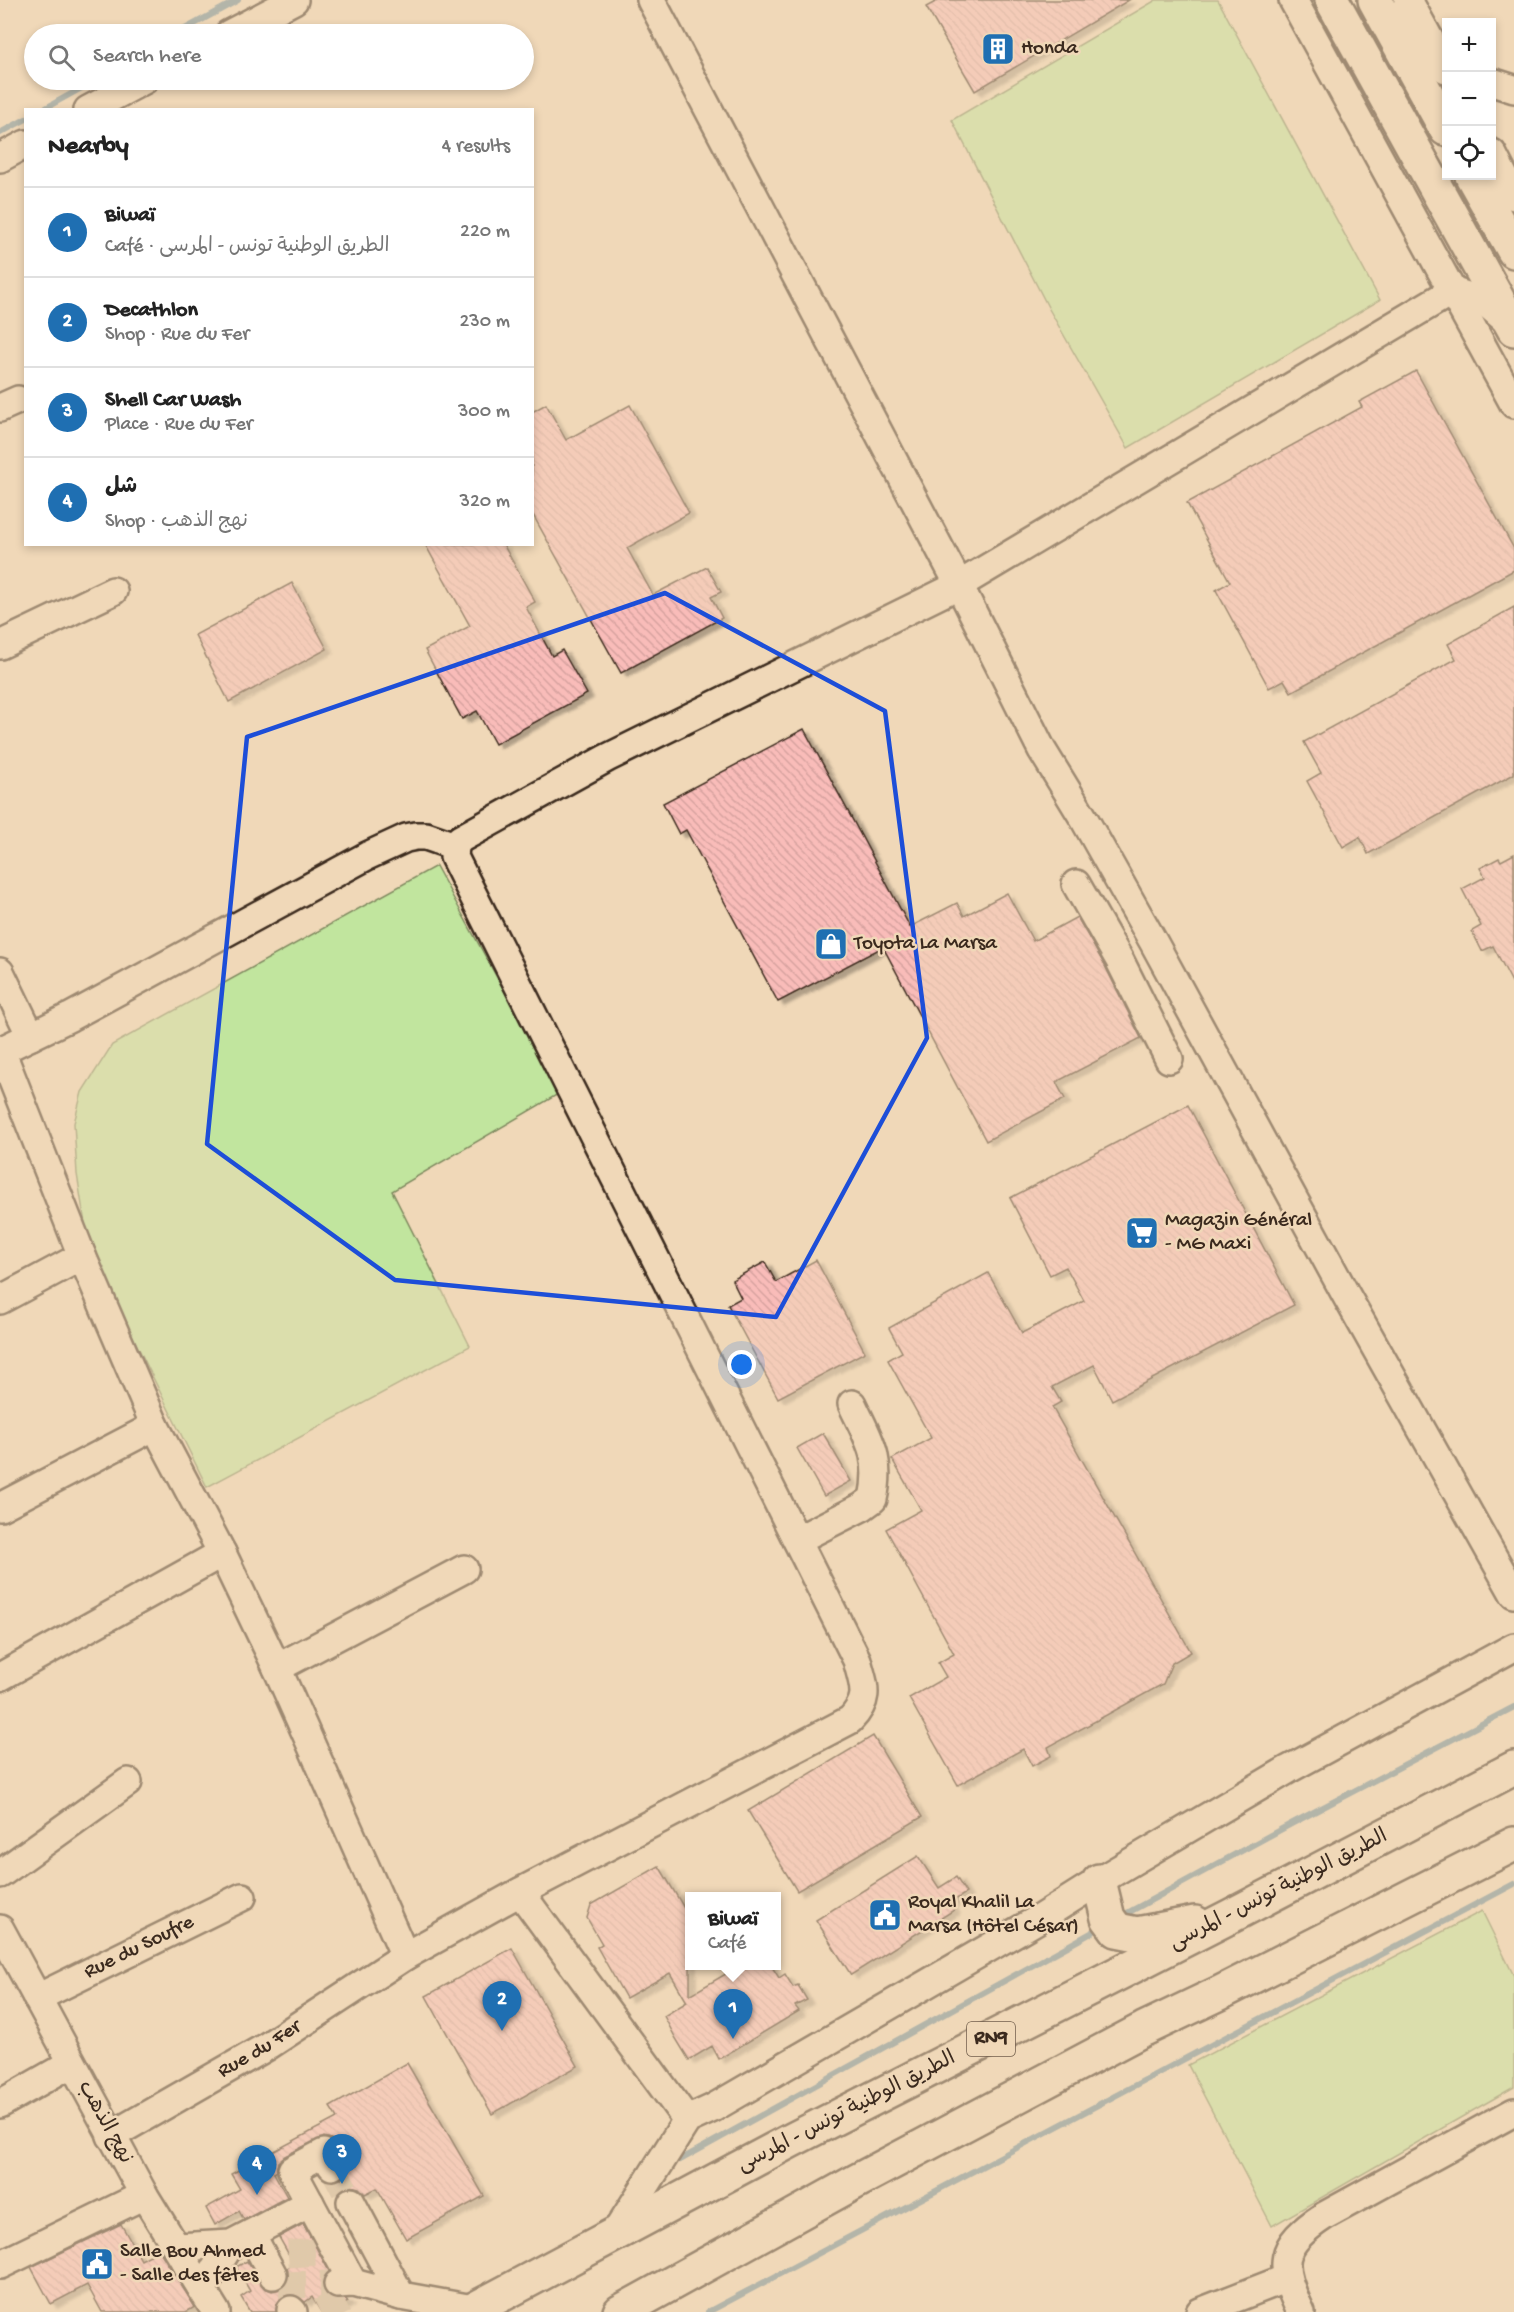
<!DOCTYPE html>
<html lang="en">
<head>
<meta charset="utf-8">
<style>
  :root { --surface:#fff; --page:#f2f2f2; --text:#222; --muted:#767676; --line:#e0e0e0; --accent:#1f6fb2 }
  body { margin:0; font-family:"Gochi Hand","Playpen Sans Arabic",sans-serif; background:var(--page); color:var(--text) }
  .controls { position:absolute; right:18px; top:18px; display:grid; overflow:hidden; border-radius:0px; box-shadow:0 3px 9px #0003 }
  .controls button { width:54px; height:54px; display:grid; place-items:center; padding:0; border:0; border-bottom:2px solid var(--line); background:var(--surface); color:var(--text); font:30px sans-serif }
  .you { position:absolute; left:742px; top:1365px; width:21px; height:21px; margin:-15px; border:4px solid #fff; border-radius:50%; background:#1a73e8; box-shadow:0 0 0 9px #1a73e833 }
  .badge { display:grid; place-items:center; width:39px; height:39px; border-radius:50%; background:var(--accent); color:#fff; font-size:20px; font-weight:700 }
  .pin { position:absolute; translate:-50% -50px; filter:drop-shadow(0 2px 3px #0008) }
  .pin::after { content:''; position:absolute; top:32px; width:21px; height:18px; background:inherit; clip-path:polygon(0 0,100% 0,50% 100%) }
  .popup { position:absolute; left:685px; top:1892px; width:96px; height:78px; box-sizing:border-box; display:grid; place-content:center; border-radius:0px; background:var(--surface); filter:drop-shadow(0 2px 4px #0005); font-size:20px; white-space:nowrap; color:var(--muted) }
  .popup b { font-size:22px; color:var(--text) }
  .popup::after { content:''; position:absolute; left:50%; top:100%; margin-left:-12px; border:12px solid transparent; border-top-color:var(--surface) }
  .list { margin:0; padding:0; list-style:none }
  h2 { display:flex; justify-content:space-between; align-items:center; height:78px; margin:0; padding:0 24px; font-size:26px }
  h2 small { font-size:20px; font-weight:400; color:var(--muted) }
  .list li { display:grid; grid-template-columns:39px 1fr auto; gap:18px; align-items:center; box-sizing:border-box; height:90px; padding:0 24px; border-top:2px solid var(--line) }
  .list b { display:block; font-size:22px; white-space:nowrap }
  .list p { margin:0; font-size:20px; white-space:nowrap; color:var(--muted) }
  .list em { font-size:20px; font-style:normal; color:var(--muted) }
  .icon { flex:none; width:33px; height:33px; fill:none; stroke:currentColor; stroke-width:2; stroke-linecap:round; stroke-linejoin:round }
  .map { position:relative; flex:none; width:1514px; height:2312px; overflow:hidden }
  .search { position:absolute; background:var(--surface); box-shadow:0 3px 9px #0003; left:24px; top:24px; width:510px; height:66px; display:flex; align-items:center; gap:15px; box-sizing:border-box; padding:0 21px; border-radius:33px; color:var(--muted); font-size:22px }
  .panel { position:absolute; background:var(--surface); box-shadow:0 3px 9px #0003; left:24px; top:108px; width:510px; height:438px; border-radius:0px }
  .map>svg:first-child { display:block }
  .grass { fill:#c1e59e; stroke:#7e885e; stroke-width:1.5 }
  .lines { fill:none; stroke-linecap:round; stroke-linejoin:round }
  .stream { stroke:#698997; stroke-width:6 }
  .building { fill:url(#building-back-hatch); stroke:#3b2a1e; stroke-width:1.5; filter:url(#shadow) }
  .minor-tunnel { stroke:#ccb599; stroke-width:27; stroke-dasharray:27 14; stroke-linecap:butt }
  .minor-casing { stroke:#3b2a1e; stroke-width:32 }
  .highway-casing { stroke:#3b2a1e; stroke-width:38 }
  .minor { stroke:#f0d8b8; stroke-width:27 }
  .highway { stroke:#f0d8b8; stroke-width:33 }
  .marked { fill:none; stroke:#1d4ed8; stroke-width:4.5; stroke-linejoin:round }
  .labels { text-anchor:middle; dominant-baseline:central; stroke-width:5; stroke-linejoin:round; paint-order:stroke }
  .shield { fill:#f0d8b8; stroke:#715e4c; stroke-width:1.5 }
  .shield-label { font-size:20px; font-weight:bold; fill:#3b2a1e }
  .poi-label { font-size:21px; fill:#3b2a1e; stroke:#f0d8b8; text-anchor:start }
  .street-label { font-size:21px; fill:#3b2a1e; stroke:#f0d8b8 }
</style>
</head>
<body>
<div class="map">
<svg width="1514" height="2312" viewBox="0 0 1514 2312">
  <defs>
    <pattern id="building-back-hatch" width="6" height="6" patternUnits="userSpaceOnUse" patternTransform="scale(1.5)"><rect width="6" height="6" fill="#f9bcb9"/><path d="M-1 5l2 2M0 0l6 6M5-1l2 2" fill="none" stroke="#d6a29f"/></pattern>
    <filter id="shadow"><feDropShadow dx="6" dy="4" stdDeviation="1.5" flood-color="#0004"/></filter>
  </defs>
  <rect width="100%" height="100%" fill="#f0d8b8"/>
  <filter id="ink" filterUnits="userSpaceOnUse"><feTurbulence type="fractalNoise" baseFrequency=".0167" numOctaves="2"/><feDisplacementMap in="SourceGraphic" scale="12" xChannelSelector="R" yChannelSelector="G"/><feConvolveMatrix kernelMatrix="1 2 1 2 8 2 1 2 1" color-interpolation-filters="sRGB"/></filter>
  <g filter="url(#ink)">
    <g class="grass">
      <path d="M1156 0H1218L1380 300 1128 448 1049 309 952 120Z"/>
      <path d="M436 866 560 1093 392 1191 470 1346 207 1487 89 1248 77 1174 74 1123 82 1092 112 1045Z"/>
      <path d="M1482 1911 1514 1976V2087L1272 2226 1188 2065Z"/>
    </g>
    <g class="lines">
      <g class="stream">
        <path d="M176 34 238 0"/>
        <path d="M42 110 96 80"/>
        <path d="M0 133 26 119"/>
        <path d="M1120 1917 1291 1824 1514 1707"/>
        <path d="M680 2160 1093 1932"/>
        <path d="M708 2312 1514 1884"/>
      </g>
    </g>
    <g class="building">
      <path d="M939 0H1129L975 91 926 7Z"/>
      <path d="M1416 371 1514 549V570L1291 692 1284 680 1269 688 1216 590 1230 582 1187 503 1362 407 1359 402Z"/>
      <path d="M546 404 566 440 630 405 689 513 627 548 653 595 707 567 721 592 711 597 722 618 621 673 532 513V412Z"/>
      <path d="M425 544H503L535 602 526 607 552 656 562 650 587 694 495 744 477 711 462 719 425 650 470 626Z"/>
      <path d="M292 583 327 649 229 702 195 635Z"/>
      <path d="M1514 607V774L1368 854 1360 837 1343 847 1307 781 1321 773 1304 742 1456 659 1448 644Z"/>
      <path d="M804 729 910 927 957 903 964 916 1007 893 1033 941 1077 917 1105 966 1141 1038 1056 1082 1065 1099 986 1141 883 947 778 1002 686 830 679 834 663 803Z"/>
      <path d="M1514 854V986L1493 946 1482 951 1472 931 1481 926 1462 889 1485 877 1480 868 1499 858 1501 861Z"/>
      <path d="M1188 1105 1294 1305 1112 1400 1094 1365 1052 1387 1061 1402 1052 1407 1191 1652 1172 1663 1163 1684 1048 1747 1051 1756 1032 1766 1023 1749 958 1785 909 1698 946 1677 938 1663 954 1654 886 1529 921 1510 892 1459 931 1438 888 1360 902 1352 889 1328 988 1273 1022 1333 1084 1301 1066 1267 1050 1275 1010 1198Z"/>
      <path d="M816 1260 865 1352 778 1398 728 1305 741 1298 732 1280 765 1262 776 1282Z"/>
      <path d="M823 1433 851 1481 824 1496 797 1448Z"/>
      <path d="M873 1736 922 1817 797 1891 748 1811Z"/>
      <path d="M918 1856 939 1888 956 1877 966 1893 950 1903 954 1910 851 1975 816 1920Z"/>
      <path d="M659 1866 690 1918V1995L741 1965H771L779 1978 785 1974 793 1987 798 1985 807 2000 795 2006 799 2011 719 2059 712 2046 689 2060 675 2037 664 2016 687 2002 670 1973 626 1998 597 1947 602 1944 587 1918 591 1905Z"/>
      <path d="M512 1948 578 2066 492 2114 426 1996Z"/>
      <path d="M407 2063 484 2196 406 2239 377 2188 365 2194 359 2188 351 2186 344 2188 338 2193 332 2182 340 2180 346 2174 348 2165 337 2144 331 2139 324 2137 285 2156 278 2162 277 2171 274 2173 287 2197 244 2220 239 2211 215 2225 206 2208 240 2189 231 2174 337 2118 330 2107Z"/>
      <path d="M121 2224 141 2260 159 2250 195 2307 186 2312H102L87 2285 51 2304 31 2267Z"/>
      <path d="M303 2224 329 2271 324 2278 322 2284 325 2292 332 2298 346 2299 348 2302 330 2312H321L312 2297 305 2302 296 2295H288L280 2299 276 2312H250L241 2297 250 2291 236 2267 247 2261 264 2288 272 2291 281 2289 287 2283 289 2276 287 2268 294 2264 279 2237Z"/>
    </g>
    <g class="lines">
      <g class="minor-tunnel">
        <path d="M332 2166 351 2202"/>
        <path d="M288 2254 320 2252"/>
        <path d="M279 2285 338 2284"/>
        <path d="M320 2312 346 2299"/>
      </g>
      <g class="minor-casing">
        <g id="minor">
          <path d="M651 0 959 585 1042 750 1083 817 1154 943 1346 1295 1514 1594"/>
          <path d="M1293 0 1514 404"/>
          <path d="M1408 0 1446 69"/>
          <path d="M229 34 294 0"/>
          <path d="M1492 82 1514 89"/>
          <path d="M88 110 144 80"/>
          <path d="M1492 153 1514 196"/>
          <path d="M0 158 26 144"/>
          <path d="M0 408 18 400"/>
          <path d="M0 645 113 591"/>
          <path d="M1076 884 1119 959 1169 1059"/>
          <path d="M0 972 31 1036"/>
          <path d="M0 1051 70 1017 367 856 406 838 416 836H426L455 846"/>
          <path d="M0 1056 6 1063 82 1256 155 1426 222 1553 277 1668 405 1956"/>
          <path d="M0 1300 82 1256"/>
          <path d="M0 1507 155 1426"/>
          <path d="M797 1540 862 1507 873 1499C882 1457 869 1440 852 1404"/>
          <path d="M277 1668 464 1569"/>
          <path d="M0 1677 222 1553"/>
          <path d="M0 1874 128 1782"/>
          <path d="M520 1892 687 2120"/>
          <path d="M0 1929 144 2195 216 2312"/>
          <path id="s1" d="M37 1998 242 1897"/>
          <path d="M0 2104 72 2063"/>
          <path id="s2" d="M111 2136 266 2047 405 1956 520 1892 850 1720C871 1698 864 1687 857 1660L454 857 455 846 460 839 607 758 959 585 1452 291 1485 302 1508 322"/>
          <path d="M332 2166 324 2153 292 2170 353 2283"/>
          <path d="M351 2202 401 2296"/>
          <path d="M251 2234 273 2275"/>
          <path d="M615 2234 687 2120 713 2108 1042 1917 1099 1881 1289 1769 1514 1647"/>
          <path d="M177 2247 231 2244 310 2203"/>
          <path d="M0 2265 144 2195"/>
          <path d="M338 2284 353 2283 401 2296 473 2309"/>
          <path d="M202 2289 231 2244"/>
          <path d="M291 2310 293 2312"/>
          <path d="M1200 2312 1287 2278"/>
          <path d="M1301 2312C1278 2264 1278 2246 1324 2216L1514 2112"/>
        </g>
      </g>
      <g class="highway-casing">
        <g id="highway">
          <path d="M1332 0 1514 329"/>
          <path d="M1375 0 1446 129"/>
          <path d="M1472 176 1514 251"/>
          <path d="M1099 1881 1108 1918 1117 1930 1137 1934 1195 1923"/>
          <path d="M469 2312 790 2141 1229 1917 1514 1768"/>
          <path d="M620 2312 857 2181 1144 2029 1220 1993 1514 1844"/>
        </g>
      </g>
      <use href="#minor" class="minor"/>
      <use href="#highway" class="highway"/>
    </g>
  </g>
  <path d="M0 0H1514V2312H0ZM665 593 885 711 927 1038 776 1317 395 1280 207 1144 247 737Z" fill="#f0d8b8" fill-opacity=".55" fill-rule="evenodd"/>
  <path class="marked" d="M665 593 885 711 927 1038 776 1317 395 1280 207 1144 247 737Z"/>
  <defs>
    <g id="building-square" transform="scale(1.725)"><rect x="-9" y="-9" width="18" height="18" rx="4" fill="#1f6fb2" stroke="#f0d8b8"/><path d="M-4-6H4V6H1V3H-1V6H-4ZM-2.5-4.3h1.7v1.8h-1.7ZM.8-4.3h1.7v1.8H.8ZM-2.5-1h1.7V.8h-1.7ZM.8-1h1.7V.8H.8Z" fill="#fff"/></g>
    <g id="shop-square" transform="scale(1.725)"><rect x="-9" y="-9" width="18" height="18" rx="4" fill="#1f6fb2" stroke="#f0d8b8"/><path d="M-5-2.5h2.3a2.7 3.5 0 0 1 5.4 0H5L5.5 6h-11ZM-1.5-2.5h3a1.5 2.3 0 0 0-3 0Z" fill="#fff"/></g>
    <g id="supermarket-square" transform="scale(1.725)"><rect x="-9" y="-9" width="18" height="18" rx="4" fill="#1f6fb2" stroke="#f0d8b8"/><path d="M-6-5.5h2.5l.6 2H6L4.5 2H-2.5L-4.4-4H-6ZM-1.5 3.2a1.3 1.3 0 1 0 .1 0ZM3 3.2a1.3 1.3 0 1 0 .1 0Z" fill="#fff"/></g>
    <g id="civic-square" transform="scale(1.725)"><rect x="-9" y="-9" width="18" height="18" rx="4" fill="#1f6fb2" stroke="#f0d8b8"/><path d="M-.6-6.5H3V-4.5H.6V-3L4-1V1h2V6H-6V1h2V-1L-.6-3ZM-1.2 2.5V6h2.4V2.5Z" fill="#fff"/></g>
  </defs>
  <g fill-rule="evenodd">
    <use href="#building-square" x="998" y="49"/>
    <use href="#shop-square" x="831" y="944"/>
    <use href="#supermarket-square" x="1142" y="1233"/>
    <use href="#civic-square" x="885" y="1915"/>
    <use href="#civic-square" x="97" y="2264"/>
  </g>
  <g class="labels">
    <rect class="shield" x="967" y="2022" width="48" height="34" rx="4.5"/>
    <g class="shield-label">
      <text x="991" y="2039">RN9</text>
    </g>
    <g class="poi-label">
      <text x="1021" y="49">Honda</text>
      <text x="854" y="944">Toyota La Marsa</text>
      <text x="1165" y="1221">Magazin Général<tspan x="1165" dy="24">- MG Maxi</tspan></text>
      <text x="908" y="1903">Royal Khalil La<tspan x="908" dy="24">Marsa (Hôtel César)</tspan></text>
      <text x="120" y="2252">Salle Bou Ahmed<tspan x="120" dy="24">- Salle des fêtes</tspan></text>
    </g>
    <g class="street-label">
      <text transform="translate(1279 1891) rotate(-27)">الطريق الوطنية تونس - المرسى</text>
      <text stroke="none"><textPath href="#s1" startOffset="114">Rue du Soufre</textPath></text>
      <text stroke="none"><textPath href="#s2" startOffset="172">Rue du Fer</textPath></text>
      <text transform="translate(847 2113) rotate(-27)">الطريق الوطنية تونس - المرسى</text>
      <text transform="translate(104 2123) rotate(61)">نهج الذهب</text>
    </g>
  </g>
</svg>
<div class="controls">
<button>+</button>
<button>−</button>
<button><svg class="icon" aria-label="locate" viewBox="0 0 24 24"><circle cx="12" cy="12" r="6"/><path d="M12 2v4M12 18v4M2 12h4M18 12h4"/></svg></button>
</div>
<div class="you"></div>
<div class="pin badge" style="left:733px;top:2039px">1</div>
<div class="popup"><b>Biwaï</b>Café</div>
<div class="pin badge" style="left:502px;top:2031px">2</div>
<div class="pin badge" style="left:342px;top:2184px">3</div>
<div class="pin badge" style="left:257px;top:2195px">4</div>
<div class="search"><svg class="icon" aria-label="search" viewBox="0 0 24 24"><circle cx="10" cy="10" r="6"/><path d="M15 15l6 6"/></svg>Search here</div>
<section class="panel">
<h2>Nearby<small>4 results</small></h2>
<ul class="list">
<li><span class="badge">1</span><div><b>Biwaï</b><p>Café · الطريق الوطنية تونس - المرسى</p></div><em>220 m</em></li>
<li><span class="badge">2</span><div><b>Decathlon</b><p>Shop · Rue du Fer</p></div><em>230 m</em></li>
<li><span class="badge">3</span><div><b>Shell Car Wash</b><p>Place · Rue du Fer</p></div><em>300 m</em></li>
<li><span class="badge">4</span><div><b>شل</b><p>Shop · نهج الذهب</p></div><em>320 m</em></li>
</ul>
</section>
</div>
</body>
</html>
